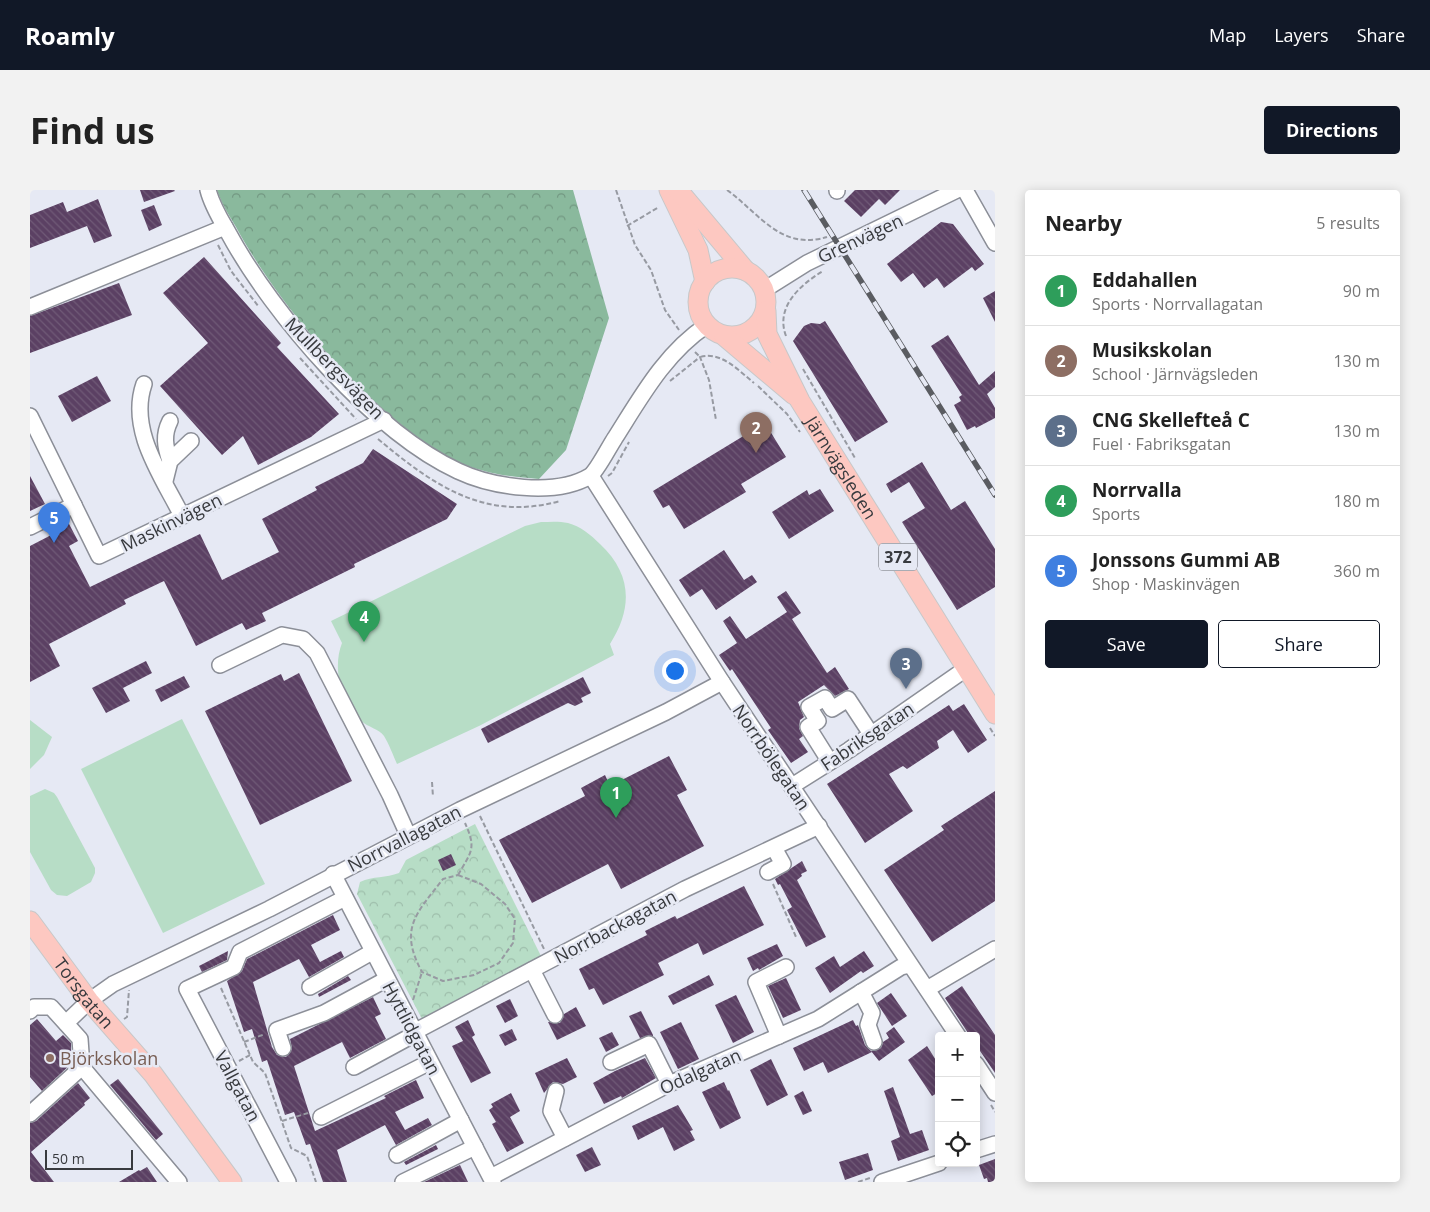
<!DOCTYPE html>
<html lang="en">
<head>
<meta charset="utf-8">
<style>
  :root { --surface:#fff; --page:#f2f2f2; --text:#222; --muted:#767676; --line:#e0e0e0; --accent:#111827 }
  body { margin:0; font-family:"Open Sans",sans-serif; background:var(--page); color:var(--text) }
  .controls { position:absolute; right:15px; bottom:15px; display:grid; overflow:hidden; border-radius:5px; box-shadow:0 2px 12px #0003 }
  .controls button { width:45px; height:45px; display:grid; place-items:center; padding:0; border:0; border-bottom:1px solid var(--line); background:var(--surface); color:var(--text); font:25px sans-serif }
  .scale { position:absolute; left:15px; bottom:12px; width:88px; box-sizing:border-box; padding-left:5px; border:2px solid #383a3e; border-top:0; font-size:14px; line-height:18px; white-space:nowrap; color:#383a3e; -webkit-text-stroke:4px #e6e9f4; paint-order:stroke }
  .you { position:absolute; left:644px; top:480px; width:18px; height:18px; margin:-12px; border:4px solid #fff; border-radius:50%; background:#1a73e8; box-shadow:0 0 0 8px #1a73e833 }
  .badge { display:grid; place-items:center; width:32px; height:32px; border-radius:50%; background:var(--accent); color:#fff; font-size:16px; font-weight:700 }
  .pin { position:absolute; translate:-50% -41px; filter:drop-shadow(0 1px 2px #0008) }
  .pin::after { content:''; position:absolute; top:26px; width:18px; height:15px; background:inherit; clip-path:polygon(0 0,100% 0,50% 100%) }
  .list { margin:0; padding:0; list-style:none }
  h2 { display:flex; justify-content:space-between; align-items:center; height:65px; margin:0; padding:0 20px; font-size:21px }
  h2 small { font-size:16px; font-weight:400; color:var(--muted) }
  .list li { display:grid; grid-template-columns:32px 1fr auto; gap:15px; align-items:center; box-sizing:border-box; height:70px; padding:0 20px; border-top:1px solid var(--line) }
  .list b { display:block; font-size:19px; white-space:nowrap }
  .list p { margin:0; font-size:16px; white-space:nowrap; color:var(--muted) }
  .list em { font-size:16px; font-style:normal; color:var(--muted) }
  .actions { display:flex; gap:10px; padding:15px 20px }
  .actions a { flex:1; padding:11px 0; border:1px solid var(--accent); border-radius:5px; text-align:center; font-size:18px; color:var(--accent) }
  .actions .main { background:var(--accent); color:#fff }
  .icon { flex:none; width:28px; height:28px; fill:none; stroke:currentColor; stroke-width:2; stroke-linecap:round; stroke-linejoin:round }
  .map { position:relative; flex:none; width:965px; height:992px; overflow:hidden; border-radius:5px }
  header { display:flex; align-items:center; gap:30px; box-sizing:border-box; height:70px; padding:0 25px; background:var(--accent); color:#fff }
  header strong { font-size:24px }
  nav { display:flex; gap:28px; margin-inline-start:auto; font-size:18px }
  .intro { display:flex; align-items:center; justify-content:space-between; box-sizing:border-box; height:120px; padding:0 30px }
  h1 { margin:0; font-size:35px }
  .button { padding:12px 22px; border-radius:5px; background:var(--accent); color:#fff; font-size:18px; font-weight:700 }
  main { display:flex; gap:30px; padding:0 30px }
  aside { flex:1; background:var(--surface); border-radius:5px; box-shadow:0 2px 12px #0003 }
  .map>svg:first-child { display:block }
  .forest { fill:url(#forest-crowns) }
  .park { fill:url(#park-crowns) }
  .garden { fill:#b7ddc6 }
  .building { fill:url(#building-back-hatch) }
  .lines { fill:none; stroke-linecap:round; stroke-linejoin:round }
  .minor-casing { stroke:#8c8f98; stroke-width:18 }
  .major-casing { stroke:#c7c8c9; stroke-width:21 }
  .path { stroke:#979aa2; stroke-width:2; stroke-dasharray:5 2.5; stroke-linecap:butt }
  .minor { stroke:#fff; stroke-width:15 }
  .major { stroke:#fdc8c1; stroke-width:19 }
  .rail-casing { stroke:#5a5c61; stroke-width:5.5 }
  .rail { stroke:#e6e9f4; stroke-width:4; stroke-dasharray:11; stroke-linecap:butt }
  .education-dot { fill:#8d6e63; stroke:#e6e9f4; stroke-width:2 }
  .labels { text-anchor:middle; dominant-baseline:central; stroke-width:5; stroke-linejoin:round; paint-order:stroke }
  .shield { fill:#e6e9f4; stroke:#6c6e75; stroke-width:1 }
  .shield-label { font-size:16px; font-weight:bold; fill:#383a3e }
  .street-label { font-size:18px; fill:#383a3e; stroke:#e6e9f4 }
  .education-label { font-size:18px; fill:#785e54; stroke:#e6e9f4; text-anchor:start }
</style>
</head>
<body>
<header>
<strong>Roamly</strong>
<nav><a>Map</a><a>Layers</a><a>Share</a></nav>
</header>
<div class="intro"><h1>Find us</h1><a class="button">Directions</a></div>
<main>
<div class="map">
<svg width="965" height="992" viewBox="0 0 965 992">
  <defs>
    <pattern id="forest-crowns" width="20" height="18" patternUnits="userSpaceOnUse" patternTransform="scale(1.25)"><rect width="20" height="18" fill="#8ab99d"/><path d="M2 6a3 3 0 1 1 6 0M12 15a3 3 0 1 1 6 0" fill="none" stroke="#729781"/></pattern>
    <pattern id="park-crowns" width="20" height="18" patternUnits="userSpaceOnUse" patternTransform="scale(1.25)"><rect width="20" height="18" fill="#b7ddc6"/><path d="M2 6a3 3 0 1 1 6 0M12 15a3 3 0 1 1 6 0" fill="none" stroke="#9ebeab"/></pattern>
    <pattern id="building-back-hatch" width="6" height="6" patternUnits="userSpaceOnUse" patternTransform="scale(1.25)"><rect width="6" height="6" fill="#5b4063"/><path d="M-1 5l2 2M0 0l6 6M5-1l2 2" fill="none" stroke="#705a77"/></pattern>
  </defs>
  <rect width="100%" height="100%" fill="#e6e9f4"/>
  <path class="forest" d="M187 0H543L579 128 536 260 509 289C482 287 456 284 431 273 348 234 249 117 206 37 199 25 191 13 187 0Z"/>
  <path class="park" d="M445 634 511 766 392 829 327 704 330 692C343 686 356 688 369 683L376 670Z"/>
  <g class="garden">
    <path d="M511 332C519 332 529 331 538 333 550 336 561 345 570 354 602 384 603 418 580 454L584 465 449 536 367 574C363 565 359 554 354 546 349 539 338 537 331 531 311 514 302 478 312 453L301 431 495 336Z"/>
    <path d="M152 529 235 694 133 743 51 579Z"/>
    <path d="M0 530 22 547 14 565 0 579Z"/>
    <path d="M15 599 24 603 27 607 65 678V683L61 692 37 706 27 705 21 700 0 662V606Z"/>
  </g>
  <g class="building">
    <path d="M110 0H144L145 1 114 12Z"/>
    <path d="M825 0H870L855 15 849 9 831 27 814 11Z"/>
    <path d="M68 9 82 46 64 53 57 36 0 58V25L33 12 37 22Z"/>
    <path d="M124 15 132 35 119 41 111 20Z"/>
    <path d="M911 32 923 34 954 74 945 81 942 77 914 98 907 88 894 98 883 83 871 92 857 74Z"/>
    <path d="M174 67 251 153 247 157 309 224 281 247 228 275 213 246 192 265 130 196 178 153 133 103Z"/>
    <path d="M89 93 102 125 0 163V126Z"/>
    <path d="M965 101V132L953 108Z"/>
    <path d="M795 131 858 232 825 252 763 151 774 136 781 133 790 134Z"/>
    <path d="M918 145 949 195 965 181V197L957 204 965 218V228L946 238 945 236 937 240 924 215 931 211 929 207 932 205 901 156Z"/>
    <path d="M67 186 81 211 42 232 28 206Z"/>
    <path d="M735 233 756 267 711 294 716 302 654 339 639 315 633 318 623 301Z"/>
    <path d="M343 259 427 314 417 329 324 374 325 377 232 423 236 431 216 440 212 433 166 456 134 391 94 410 96 414 19 454 30 476 0 492V356L29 341 28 338 38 332 48 351 39 356 60 397 170 344 192 390 249 362 232 329 287 300 285 297 333 273Z"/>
    <path d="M892 272 921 320 935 311 965 359V397L927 420 872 332 895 318 879 292 861 303 856 294Z"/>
    <path d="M0 286 15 314 0 321Z"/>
    <path d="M790 299 804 321 759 349 742 322 777 300 779 305Z"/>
    <path d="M694 360 714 390 722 385 727 392 686 420 672 399 660 407 649 390Z"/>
    <path d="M756 401 771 423 762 429 797 483 805 477 819 499 805 506 794 495 768 512 774 527 770 530 769 538 773 546 769 549 778 562 761 573 738 540 741 538 702 479 700 481 689 465 707 453 693 431 700 426 716 449 757 422 747 407Z"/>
    <path d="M116 471 122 483 93 498 100 511 76 523 62 498Z"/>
    <path d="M269 483 322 591 230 635 175 521 251 484 254 491Z"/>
    <path d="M154 486 160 497 131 512 125 500Z"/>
    <path d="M553 487 561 503 551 508 553 512 545 516 538 513 458 553 451 539Z"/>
    <path d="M934 514 957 550 938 563 923 540 907 551 909 558 877 579 873 576 859 584 883 621 835 653 797 594 919 515 923 521Z"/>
    <path d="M639 566 657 600 647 605 674 656 591 699 578 674 502 713 469 650 555 606 551 598 575 585 580 596Z"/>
    <path d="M965 601V711L902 752 854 680 914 640 911 636Z"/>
    <path d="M421 664 426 675 413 681 408 670Z"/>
    <path d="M772 671 777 681 771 684 772 686 767 690 796 747 776 757 757 720 762 717 750 694 748 695 745 689Z"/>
    <path d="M714 696 734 735 673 765 668 753 628 773 634 785 573 815 564 798 559 800 549 779 617 745 615 741 645 726 647 729Z"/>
    <path d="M303 725 310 740 281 755 290 772 311 761 314 767 279 787 269 769 223 792 242 857 247 865 256 867 262 859 260 849 343 807 351 824 345 827 356 849 320 868 312 852 264 876 285 941 356 908 354 906 386 890 394 908 365 922 375 940 398 928 402 935 366 955 355 935 307 960 317 992H293L280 954 276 955 264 922 255 925 237 870 232 872 222 839 214 842 197 791 212 781 217 769Z"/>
    <path d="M747 754 753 766 729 780 728 778 723 781 717 768Z"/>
    <path d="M198 761 197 770 172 782 169 776Z"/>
    <path d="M834 761 844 776 833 783 831 781 800 803 785 778 804 766 810 777Z"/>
    <path d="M679 785 684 795 643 815 638 806Z"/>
    <path d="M318 786 321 790 289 807 288 804Z"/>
    <path d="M756 788 771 820 753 828 738 796Z"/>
    <path d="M932 796 965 845V883L946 855V846H940L915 808Z"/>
    <path d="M861 803 877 826 862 836 847 813Z"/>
    <path d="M706 805 724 842 703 853 685 815Z"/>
    <path d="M480 809 488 826 475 833 466 816Z"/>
    <path d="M546 817 556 836 527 850 518 832 530 833 534 824Z"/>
    <path d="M611 821 623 845V846L610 848 599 826Z"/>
    <path d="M7 829 26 851 33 845 41 853V861L37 864 42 873 12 901 0 887V835Z"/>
    <path d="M438 830 445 845 442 847 461 883 441 893 422 856 433 851 425 837Z"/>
    <path d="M823 830 826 836 828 835 835 855 842 862 798 883 793 872 774 881 763 858Z"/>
    <path d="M651 832 669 869 648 879 630 842Z"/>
    <path d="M864 837 875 852 849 871 841 861 851 858 853 852 859 848 856 843Z"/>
    <path d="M482 839 487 850 475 856 469 845Z"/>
    <path d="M582 842 589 855 576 862 569 848Z"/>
    <path d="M897 856 909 875V902L902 906 878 870Z"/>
    <path d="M537 868 547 887 533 894 523 892 514 903 505 883Z"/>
    <path d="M615 868 626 888 592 908 591 906 574 914 563 893 585 881Z"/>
    <path d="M741 869 758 905 737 916 720 880Z"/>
    <path d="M88 889 133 944 126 950 80 895Z"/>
    <path d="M694 892 698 901 699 900 711 928 690 939 672 902Z"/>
    <path d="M48 893 60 908 54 913 55 915 1 962 24 992H0V933L6 931Z"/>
    <path d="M863 897 880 944 892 940 899 960 868 971 861 951 870 947 854 901Z"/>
    <path d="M773 901 782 921 773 925 764 906Z"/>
    <path d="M481 903 490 921 480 927 494 953 477 962 462 934 466 932 459 920 463 917 461 914Z"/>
    <path d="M648 915 663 940 660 941 665 950 644 961 633 937 608 950 602 936Z"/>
    <path d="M406 955 408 959 376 975 374 972Z"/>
    <path d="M562 957 571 975 555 982 546 965Z"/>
    <path d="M838 963 843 980 815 990 809 972Z"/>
    <path d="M965 969V992H958L957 988 954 989 949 975Z"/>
    <path d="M430 975 438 992H394Z"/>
    <path d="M117 977 127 992H89L109 980 110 981Z"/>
  </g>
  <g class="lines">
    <g class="minor-casing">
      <g id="minor">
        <path d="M178 0C182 16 191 30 199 44 243 125 344 242 428 281 462 297 525 307 560 286 567 281 579 257 585 248 611 207 635 163 677 135"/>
        <path d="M935 0 965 53"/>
        <path d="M807 1V0"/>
        <path d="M734 100 777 73 927 0"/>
        <path d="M0 117 195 37"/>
        <path d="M114 194C98 240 132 286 152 326"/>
        <path d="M0 226 69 366 354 230"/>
        <path d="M140 231C133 245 135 256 140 271"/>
        <path d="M561 286 692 492 928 846"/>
        <path d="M135 291 140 271 161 251"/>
        <path d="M0 337 44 315"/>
        <path d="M190 475 252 445 273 449 287 463 360 605 378 645"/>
        <path d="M800 572 778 537 788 531 779 517 795 508 802 519 818 509 841 544"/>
        <path d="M762 596 819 560 937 478"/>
        <path d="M738 682 753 674 744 658"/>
        <path d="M303 684 463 992"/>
        <path d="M502 780 525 825"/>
        <path d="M280 797 342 762"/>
        <path d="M897 799 965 759"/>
        <path d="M831 802 842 823 838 835 844 852"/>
        <path d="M0 821 4 817H21L50 849 52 877 149 992"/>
        <path d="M36 833 59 811 83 794 239 719 430 620 636 522 692 492"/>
        <path d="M384 842 655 699 789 636"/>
        <path d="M749 846 726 792 756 777"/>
        <path d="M253 858 247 840 294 823 357 789"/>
        <path d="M581 872 619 854 639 894"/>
        <path d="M946 874 965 903"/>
        <path d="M324 877 385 844"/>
        <path d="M526 901 521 921 535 948"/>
        <path d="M0 924 52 877"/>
        <path d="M291 927 400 872"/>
        <path d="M946 960 965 954"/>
        <path d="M367 965 431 930"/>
        <path d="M461 987 639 894 788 829 871 777 880 775"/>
        <path d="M258 992 157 799 204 777 210 762 315 708"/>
        <path d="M373 992 445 957"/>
        <path d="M852 992 909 973"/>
      </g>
    </g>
    <g class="major-casing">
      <g id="major">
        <path d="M639 0 668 60 675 92"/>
        <path d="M648 0 716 81"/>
        <circle cx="702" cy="112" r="34"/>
        <path id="s1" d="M736 121 737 144 770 211 965 524"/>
        <path d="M694 146 764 205"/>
        <path id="s2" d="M0 731 59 811 123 884 202 992"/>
      </g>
    </g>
    <g class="path">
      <path d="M586 0 605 55 621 80 635 120 649 140"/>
      <path d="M697 0C730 24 751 61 797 47"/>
      <path d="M597 36 629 17"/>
      <path d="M188 55 201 81 229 117"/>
      <path d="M756 146C745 117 770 95 793 81"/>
      <path d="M665 162 670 167C691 161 708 180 724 193"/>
      <path d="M270 168 326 229"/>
      <path d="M773 179 825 268"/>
      <path d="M640 191 670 167 679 190 686 230"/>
      <path d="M728 196 757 224 770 242"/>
      <path d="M348 249C403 295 455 332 530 311"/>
      <path d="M578 286 582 283 599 252"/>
      <path d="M960 538 965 546"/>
      <path d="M402 592 403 607"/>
      <path d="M450 626 514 759"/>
      <path d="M428 685 451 694 475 714 485 729 483 753 469 773 444 785 413 791 392 782C368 738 387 723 413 689Z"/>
      <path d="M428 685C441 662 447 659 435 633"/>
      <path d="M743 694 766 747"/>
      <path d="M191 798 223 872 235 883 261 958 277 966 286 992"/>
      <path d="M383 810 392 782"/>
      <path d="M94 829 97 827 99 800"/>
      <path d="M214 852 235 844"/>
      <path d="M209 871 220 865"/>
      <path d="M961 915 965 922"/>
      <path d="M252 931 278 923"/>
      <path d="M828 992 840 988"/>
    </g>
    <use href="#minor" class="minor"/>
    <use href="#major" class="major"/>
    <g class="rail-casing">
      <path id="rail" d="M774 0 965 305"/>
    </g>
    <use href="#rail" class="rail"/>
  </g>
  <circle class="education-dot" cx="20" cy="868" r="5"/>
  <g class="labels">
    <rect class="shield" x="849" y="353.5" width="38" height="27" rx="4"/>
    <g class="shield-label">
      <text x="868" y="367">372</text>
    </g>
    <g class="street-label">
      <text transform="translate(830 48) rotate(-25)">Grenvägen</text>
      <text transform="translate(305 178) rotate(46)">Mullbergsvägen</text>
      <text stroke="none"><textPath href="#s1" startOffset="176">Järnvägsleden</textPath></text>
      <text transform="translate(141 332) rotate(-26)">Maskinvägen</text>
      <text transform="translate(837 546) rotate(-34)">Fabriksgatan</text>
      <text transform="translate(742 567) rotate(56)">Norrbölegatan</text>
      <text transform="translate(374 648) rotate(-27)">Norrvallagatan</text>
      <text transform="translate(585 736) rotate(-28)">Norrbackagatan</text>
      <text stroke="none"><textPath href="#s2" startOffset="90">Torsgatan</textPath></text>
      <text transform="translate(382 838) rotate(62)">Hyttlidgatan</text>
      <text transform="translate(670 881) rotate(-24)">Odalgatan</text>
      <text transform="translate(208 896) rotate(62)">Vallgatan</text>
    </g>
    <g class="education-label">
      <text x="30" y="868">Björkskolan</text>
    </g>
  </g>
</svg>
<div class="controls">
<button>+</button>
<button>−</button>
<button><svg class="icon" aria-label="locate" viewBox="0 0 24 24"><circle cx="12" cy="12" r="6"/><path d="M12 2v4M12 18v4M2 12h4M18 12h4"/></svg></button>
</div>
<div class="scale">50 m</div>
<div class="you"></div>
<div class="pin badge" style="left:586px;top:628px;background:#2e9e5b">1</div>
<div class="pin badge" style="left:726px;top:263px;background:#8d6e63">2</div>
<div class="pin badge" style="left:876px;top:499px;background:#5c6f8a">3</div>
<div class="pin badge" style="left:334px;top:452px;background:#2e9e5b">4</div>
<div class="pin badge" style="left:24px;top:353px;background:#3f7fe0">5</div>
</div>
<aside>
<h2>Nearby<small>5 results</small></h2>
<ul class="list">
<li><span class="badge" style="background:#2e9e5b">1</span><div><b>Eddahallen</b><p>Sports · Norrvallagatan</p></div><em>90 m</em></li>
<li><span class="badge" style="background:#8d6e63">2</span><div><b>Musikskolan</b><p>School · Järnvägsleden</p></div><em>130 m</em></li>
<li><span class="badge" style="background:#5c6f8a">3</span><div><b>CNG Skellefteå C</b><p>Fuel · Fabriksgatan</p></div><em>130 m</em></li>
<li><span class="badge" style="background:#2e9e5b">4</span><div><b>Norrvalla</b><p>Sports</p></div><em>180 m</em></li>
<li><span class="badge" style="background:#3f7fe0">5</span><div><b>Jonssons Gummi AB</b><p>Shop · Maskinvägen</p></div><em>360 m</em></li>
</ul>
<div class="actions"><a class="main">Save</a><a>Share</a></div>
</aside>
</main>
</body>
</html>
